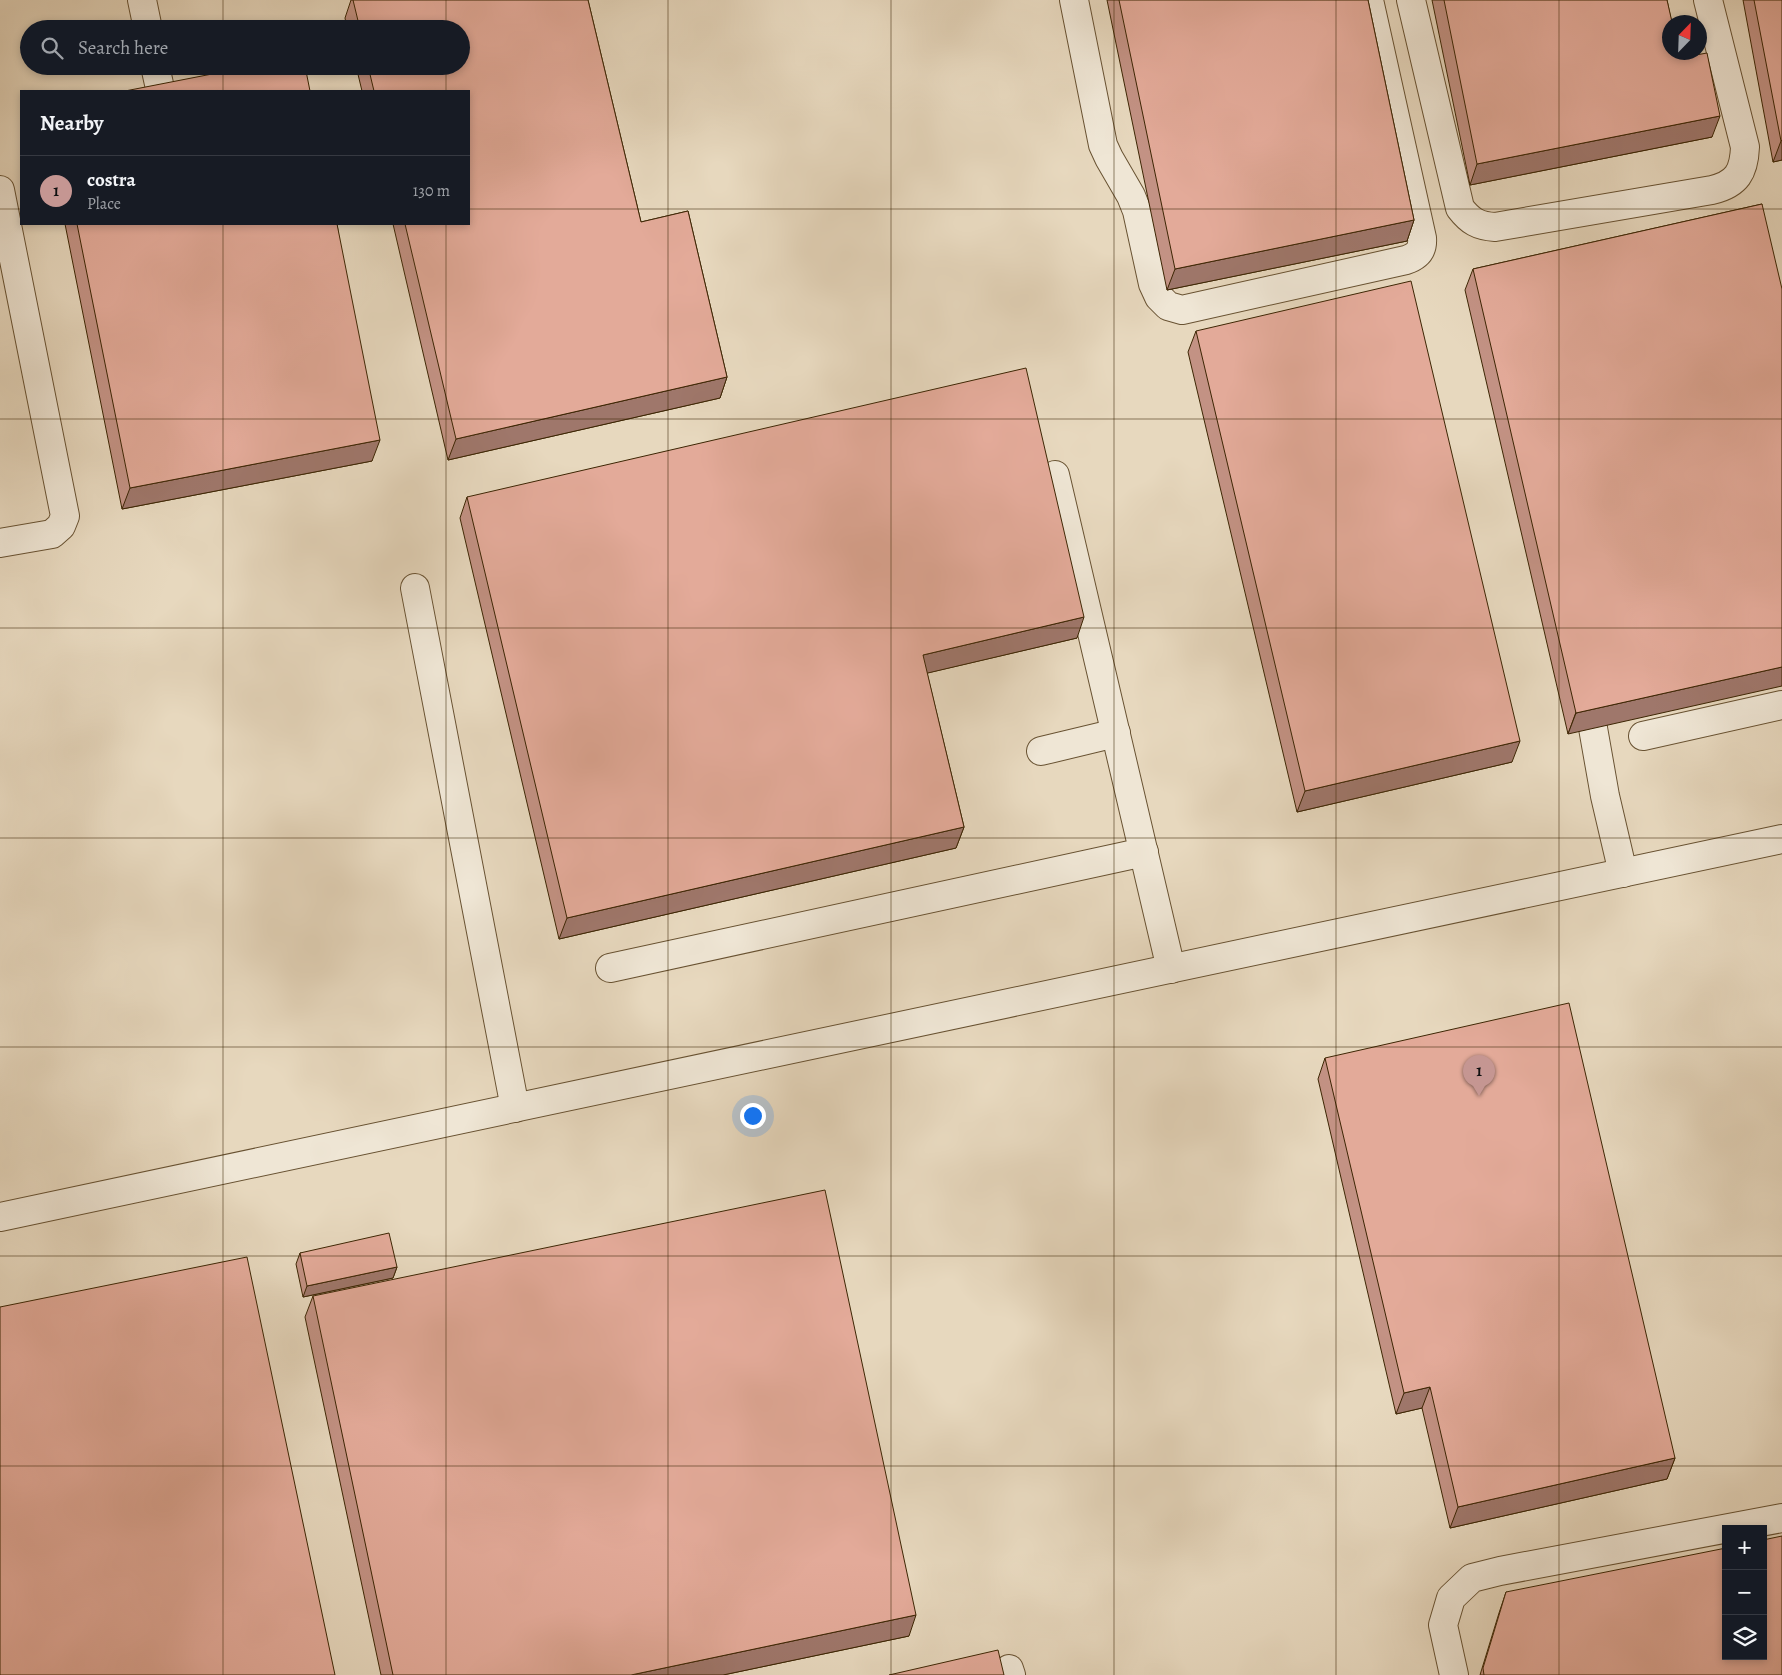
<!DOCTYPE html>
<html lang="en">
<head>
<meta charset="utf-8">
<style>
  :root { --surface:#171b24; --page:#20242c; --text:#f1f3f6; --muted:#9ea1a6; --line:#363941; --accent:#c59692 }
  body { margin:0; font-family:Alegreya,serif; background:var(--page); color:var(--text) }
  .controls { position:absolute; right:15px; bottom:15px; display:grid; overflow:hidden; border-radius:0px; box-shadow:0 2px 8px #0003 }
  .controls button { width:45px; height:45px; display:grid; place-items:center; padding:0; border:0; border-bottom:1px solid var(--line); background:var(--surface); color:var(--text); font:25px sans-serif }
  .compass { position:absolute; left:1662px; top:15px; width:45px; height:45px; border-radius:50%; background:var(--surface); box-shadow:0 2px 8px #0003; rotate:23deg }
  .you { position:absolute; left:752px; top:1115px; width:18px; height:18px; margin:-12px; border:4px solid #fff; border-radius:50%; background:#1a73e8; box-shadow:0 0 0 8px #1a73e833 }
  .badge { display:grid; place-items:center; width:32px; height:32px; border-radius:50%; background:var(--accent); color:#111; font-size:16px; font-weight:700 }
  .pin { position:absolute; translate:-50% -41px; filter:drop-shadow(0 1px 2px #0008) }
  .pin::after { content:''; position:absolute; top:26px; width:18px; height:15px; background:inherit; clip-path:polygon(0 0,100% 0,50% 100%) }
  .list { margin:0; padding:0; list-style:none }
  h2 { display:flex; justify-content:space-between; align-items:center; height:65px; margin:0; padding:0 20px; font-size:21px }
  h2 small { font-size:16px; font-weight:400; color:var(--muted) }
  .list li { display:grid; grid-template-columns:32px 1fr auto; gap:15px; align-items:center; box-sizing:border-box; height:70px; padding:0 20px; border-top:1px solid var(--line) }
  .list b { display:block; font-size:19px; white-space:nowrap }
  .list p { margin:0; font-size:16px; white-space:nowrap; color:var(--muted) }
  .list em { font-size:16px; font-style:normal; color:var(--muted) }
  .icon { flex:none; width:28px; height:28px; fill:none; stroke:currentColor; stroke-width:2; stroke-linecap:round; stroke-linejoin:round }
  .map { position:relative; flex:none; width:1782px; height:1675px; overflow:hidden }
  .search { position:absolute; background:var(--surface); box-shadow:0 2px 8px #0003; left:20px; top:20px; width:450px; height:55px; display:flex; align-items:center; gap:12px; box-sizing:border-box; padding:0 18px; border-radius:28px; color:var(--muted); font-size:19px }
  .panel { position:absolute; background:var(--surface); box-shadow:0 2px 8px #0003; left:20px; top:90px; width:450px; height:135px; border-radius:0px }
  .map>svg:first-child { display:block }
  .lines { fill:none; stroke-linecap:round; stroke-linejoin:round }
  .minor-casing { stroke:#685232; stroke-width:30 }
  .minor { stroke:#efe6d5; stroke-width:28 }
  .wall { fill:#c39284; stroke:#3d2604 }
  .shaded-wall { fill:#9f776b; stroke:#3d2604 }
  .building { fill:#e3aa99; stroke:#3d2604 }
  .grid { fill:none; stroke:#3d2604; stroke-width:1; stroke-opacity:0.55 }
</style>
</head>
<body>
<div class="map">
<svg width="1782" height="1675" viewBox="0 0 1782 1675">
  <rect width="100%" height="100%" fill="#e7d8be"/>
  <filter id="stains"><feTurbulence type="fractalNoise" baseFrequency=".004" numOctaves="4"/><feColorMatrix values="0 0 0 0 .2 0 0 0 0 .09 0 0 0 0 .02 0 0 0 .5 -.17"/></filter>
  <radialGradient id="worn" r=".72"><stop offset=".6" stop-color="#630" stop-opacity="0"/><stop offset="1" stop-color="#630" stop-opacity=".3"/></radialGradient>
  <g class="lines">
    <g class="minor-casing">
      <g id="minor">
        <path d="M142 0 148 29"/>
        <path d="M1074 0 1103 145 1109 158 1131 196 1137 211 1153 284 1159 297 1168 306 1182 310 1406 260C1418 256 1423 250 1422 238L1369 0"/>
        <path d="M1411 0 1460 208C1470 221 1478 226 1495 227L1712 190C1737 184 1744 172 1745 147L1708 0"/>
        <path d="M155 66 159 84"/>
        <path d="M0 190 65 516 61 526 52 534 0 543"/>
        <path d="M1055 475 1171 969"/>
        <path d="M415 588 515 1108"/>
        <path d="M1593 728 1605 796 1623 873"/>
        <path d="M1643 736 1782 705"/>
        <path d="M1041 751 1116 733"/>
        <path d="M610 968 1144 852"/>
        <path d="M0 1217 1782 839"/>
        <path d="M1009 1669 1011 1675"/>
        <path d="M1454 1675 1443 1625 1451 1598 1472 1578 1500 1571 1782 1518"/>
      </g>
    </g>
    <use href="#minor" class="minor"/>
  </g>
  <g class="wall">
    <path d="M351 0H588L641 222 688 211 727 377 720 398 448 460 393 224H469V91H362L356 66H461V29H347L345 18Z"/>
    <path d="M1107 0H1368L1414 220 1407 241 1167 290Z"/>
    <path d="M1432 0H1667L1679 58 1712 137 1470 185Z"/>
    <path d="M1743 0H1782V160L1773 162Z"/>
    <path d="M1762 204 1568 734 1465 290 1473 269Z"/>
    <path d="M65 224H337L372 461 122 509Z"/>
    <path d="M1196 331 1512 762 1297 812 1188 352Z"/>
    <path d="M467 497 1077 638 927 673 964 827 956 848 559 939 460 518Z"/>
    <path d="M1325 1058 1675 1458 1667 1479 1450 1528 1422 1408 1396 1414 1318 1079Z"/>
    <path d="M300 1253 397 1267 393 1278 303 1297 296 1264Z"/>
    <path d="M313 1296 909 1636 723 1675H381L305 1317Z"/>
    <path d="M1506 1592 1782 1675H1480L1499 1613Z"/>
  </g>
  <g class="shaded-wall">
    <path d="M1720 116 1712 137 1470 185 1477 164Z"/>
    <path d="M1782 140V160L1773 162 1781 141Z"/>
    <path d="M1414 220 1407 241 1167 290 1175 269Z"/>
    <path d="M727 377 720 398 448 460 456 439Z"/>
    <path d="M380 440 372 461 122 509 130 488Z"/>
    <path d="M1084 617 1077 638 915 676 923 655Z"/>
    <path d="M1782 667V686L1568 734 1576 713Z"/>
    <path d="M1520 741 1512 762 1297 812 1305 791Z"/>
    <path d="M964 827 956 848 559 939 567 918Z"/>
    <path d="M397 1267 393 1278 303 1297 307 1286Z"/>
    <path d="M1430 1387 1422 1408 1396 1414 1404 1393Z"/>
    <path d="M1675 1458 1667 1479 1450 1528 1458 1507Z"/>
    <path d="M916 1615 909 1636 723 1675H631Z"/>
  </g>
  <g class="building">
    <path d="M353 0H588L641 222 688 211 727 377 456 439 405 224H469V91H374L368 66H461V29H360Z"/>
    <path d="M1119 0H1368L1414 220 1175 269Z"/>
    <path d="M1444 0H1667L1672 22H1670V52H1678L1679 58 1707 53 1720 116 1477 164Z"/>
    <path d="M1754 0H1782V140L1781 141Z"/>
    <path d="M253 66H305L310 91H125Z"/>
    <path d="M1762 204 1782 289V667L1576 713 1473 269Z"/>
    <path d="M77 224H337L380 440 130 488Z"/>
    <path d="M1411 281 1520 741 1305 791 1196 331Z"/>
    <path d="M1026 368 1084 617 923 655 964 827 567 918 467 497Z"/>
    <path d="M1569 1003 1675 1458 1458 1507 1430 1387 1404 1393 1325 1058Z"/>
    <path d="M825 1190 916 1615 631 1675H393L313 1296Z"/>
    <path d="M389 1233 397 1267 307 1286 300 1253Z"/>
    <path d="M247 1257 335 1675H0V1307Z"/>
    <path d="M1782 1536V1675H1484L1483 1668 1506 1592 1726 1548V1656H1763V1540Z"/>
    <path d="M998 1650 1004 1675H889Z"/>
  </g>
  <path class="grid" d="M223 0V29M446 0V29M668 0V1675M891 0V1675M1114 0V1675M1336 0V1675M1559 0V1675M223 66V91M446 66V91M0 209H21M469 209H1782M223 224V1675M446 224V1675M0 419H1782M0 628H1782M0 838H1782M0 1047H1782M0 1256H1782M0 1466H1782"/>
  <rect width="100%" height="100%" filter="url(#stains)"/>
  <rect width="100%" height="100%" fill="url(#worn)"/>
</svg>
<div class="controls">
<button>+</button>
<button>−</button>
<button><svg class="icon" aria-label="layers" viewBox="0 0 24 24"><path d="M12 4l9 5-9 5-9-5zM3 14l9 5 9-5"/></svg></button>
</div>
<svg class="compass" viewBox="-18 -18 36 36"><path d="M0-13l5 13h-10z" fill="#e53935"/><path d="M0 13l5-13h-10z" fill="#9ea1a6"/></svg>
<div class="you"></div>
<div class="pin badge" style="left:1479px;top:1096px">1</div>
<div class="search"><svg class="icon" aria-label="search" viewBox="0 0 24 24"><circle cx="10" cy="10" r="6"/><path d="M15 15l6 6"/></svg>Search here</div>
<section class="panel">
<h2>Nearby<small></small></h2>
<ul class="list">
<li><span class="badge">1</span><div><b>costra</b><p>Place</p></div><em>130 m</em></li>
</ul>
</section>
</div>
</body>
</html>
